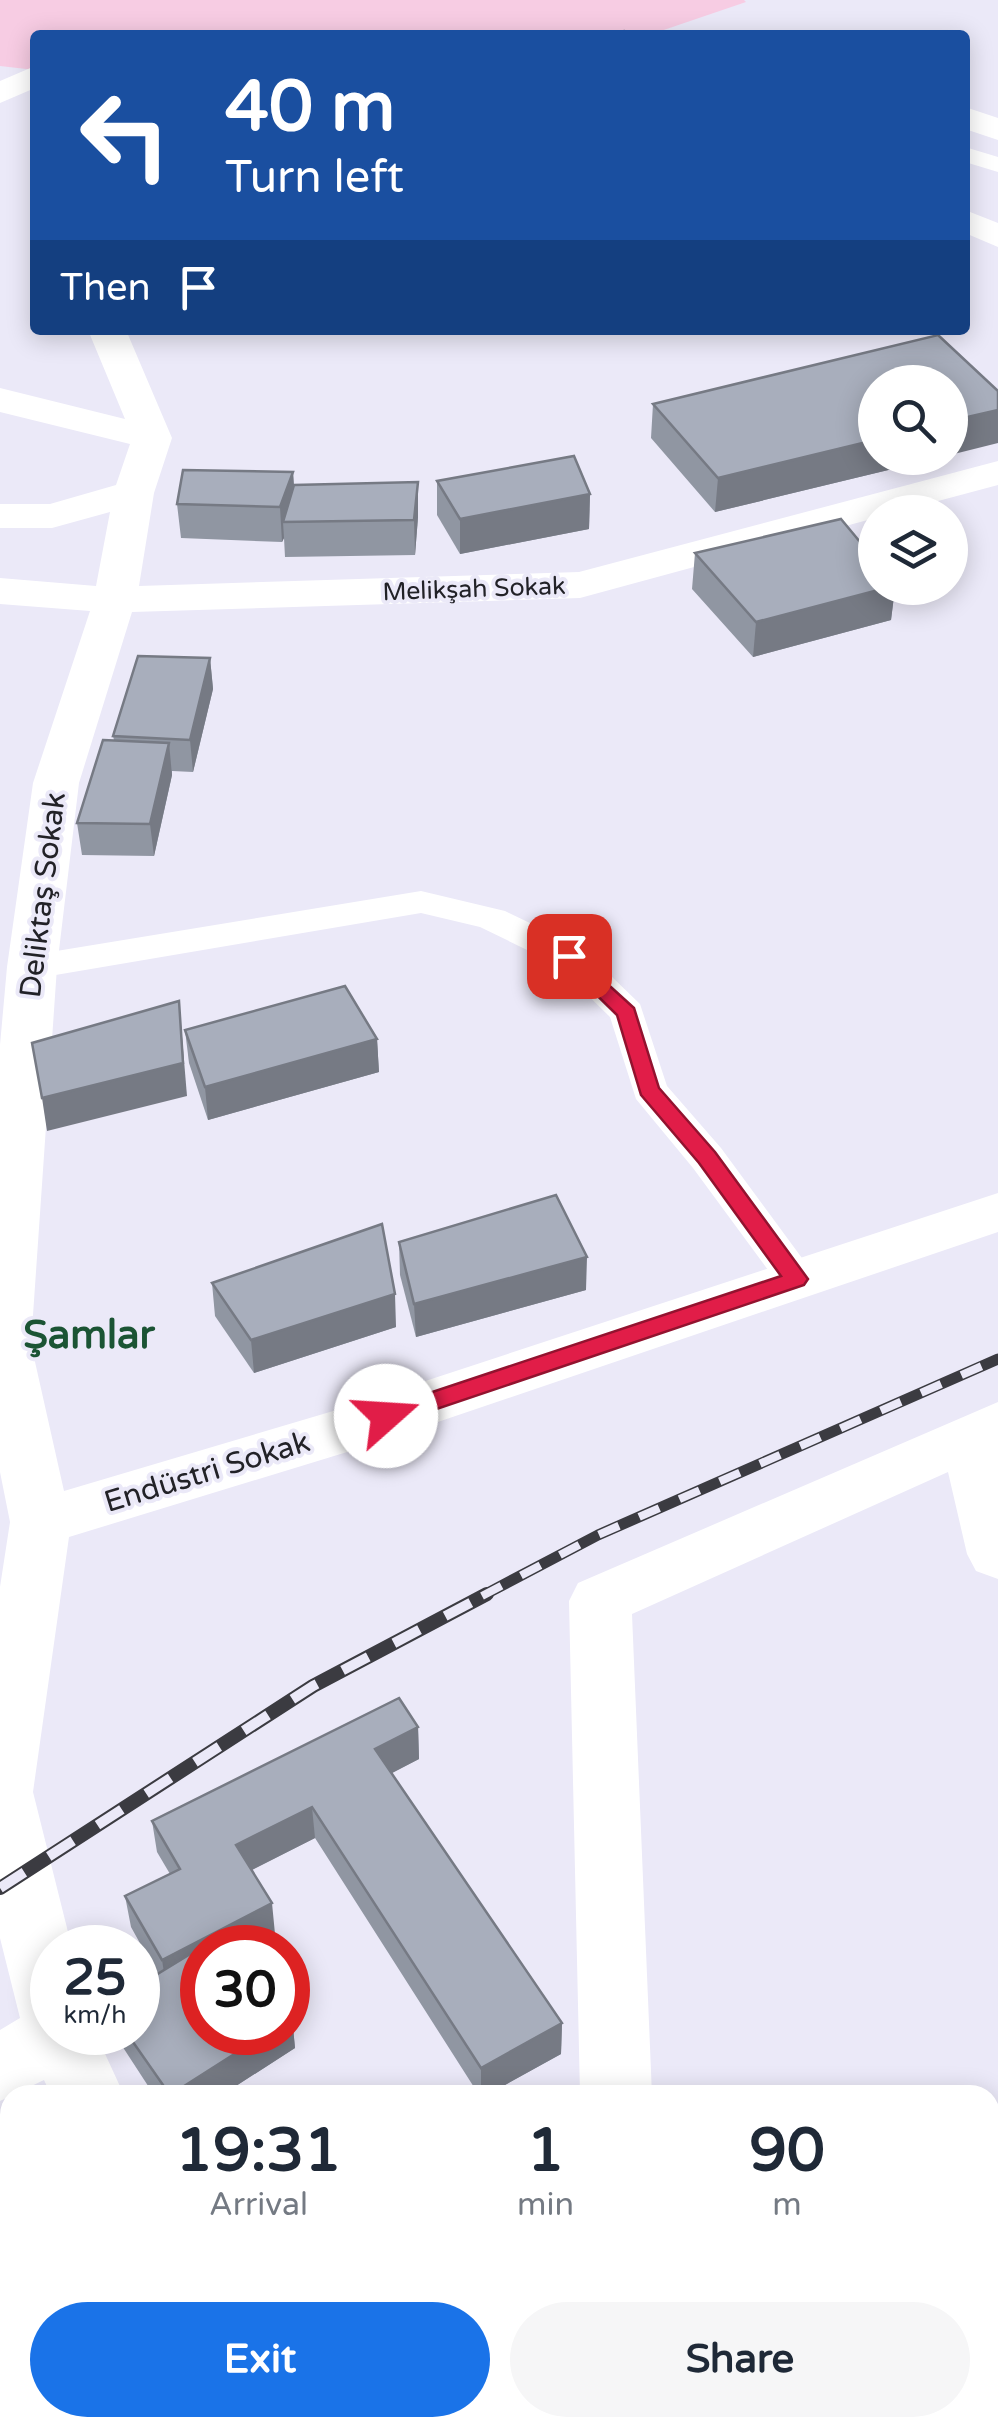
<!DOCTYPE html>
<meta charset="utf-8">
<style>
:root{--surface:#fff;--page:#f6f6f7;--text:#1f2937;--muted:#747a83;--accent:#1a73e8}
body{margin:0;font-family:"Varela Round",sans-serif;background:var(--page);color:var(--text);height:100vh;display:flex;flex-direction:column;font-size:38px;white-space:nowrap}
*{box-sizing:border-box;margin:0}
p{font-size:32px;color:var(--muted)}
.icon{flex:none;width:55px;height:55px;fill:none;stroke:currentColor;stroke-width:2;stroke-linecap:round;stroke-linejoin:round}
.map{position:relative;flex:1;overflow:hidden}
.sheet{position:absolute;left:0px;top:2085px;width:1000px;height:352px;display:flex;flex-direction:column;background:var(--surface);border-radius:30px 30px 0 0;box-shadow:0 5px 25px #0003}
.sheet>*{flex:none}
.banner{position:absolute;left:30px;top:30px;width:940px;height:305px;border-radius:10px;box-shadow:0 5px 25px #0003;background:#1a4fa0;color:#fff;overflow:hidden}
.controls{position:absolute;left:858px;top:365px;display:grid;gap:20px}
.controls a{display:grid;place-items:center;width:110px;height:110px;border-radius:50%;background:var(--surface);box-shadow:0 5px 25px #0003;font-size:50px}
.speed{position:absolute;left:30px;top:1925px;display:flex;gap:20px;font-size:50px;font-weight:700;text-align:center}
.speed>*{display:grid;place-content:center;width:130px;height:130px;border-radius:50%;background:var(--surface);box-shadow:0 5px 25px #0003;line-height:1}
.speed small{font-size:25px;font-weight:400}
.speed .limit{border:15px solid #d22;background:#fff;color:#111}
.pin{position:absolute;display:grid;place-items:center;width:85px;height:85px;color:#fff;margin:-42px;border-radius:20px;box-shadow:0 5px 15px #0006}
.me{position:absolute;width:110px;margin:-55px;rotate:71deg;stroke-linejoin:round;filter:drop-shadow(0 0 8px #0008)}
.turn{display:flex;align-items:center;gap:35px;height:210px;padding:0 30px;font-size:45px}
.turn .icon{width:130px;height:130px;stroke-width:2.5}
.turn b{display:block;font-size:70px;line-height:85px}
.then{display:flex;align-items:center;height:95px;padding:0 30px;background:#0003;gap:20px;font-size:38px}
.eta{display:flex;justify-content:space-evenly;align-items:center;height:170px;text-align:center}
.eta b{font-size:60px;font-weight:700;line-height:70px}
.cta{display:flex;gap:20px;margin-top:auto;padding:20px 30px}
.cta a{flex:1;height:115px;border-radius:60px;background:var(--accent);color:#fff;font-size:40px;font-weight:700;line-height:115px;text-align:center}
.cta a+a{background:var(--page);color:var(--text)}
.map>svg:first-child{display:block}
.green{fill:#f7cce3}
.lines{fill:none;stroke-linecap:round;stroke-linejoin:round}
.lane{fill:#fff;fill-rule:evenodd}
.street{fill:#fff;fill-rule:evenodd}
.secondary{fill:#eed8f5;fill-rule:evenodd}
.rail-far1-casing{stroke:#3b3b41;stroke-width:11}
.rail-casing{stroke:#3b3b41;stroke-width:14}
.rail-far1{stroke:#ebe9f8;stroke-width:8;stroke-dasharray:22;stroke-linecap:butt}
.rail{stroke:#ebe9f8;stroke-width:10;stroke-dasharray:29;stroke-linecap:butt}
.wall{fill:#9096a2}
.shaded-wall{fill:#767a84}
.building{fill:#a8aebc;stroke:#767a84;stroke-width:2.5}
.route{fill:#e11d48;stroke:#92132f;stroke-width:2.5}
.labels{text-anchor:middle;dominant-baseline:central;stroke-width:8;stroke-linejoin:round;paint-order:stroke}
.far-street-label{font-size:25px;fill:#222227;stroke:#ebe9f8}
.street-label{font-size:30px;fill:#222227;stroke:#ebe9f8}
.district-label{font-size:40px;font-weight:bold;fill:#1b5434;stroke:#ebe9f8}
</style>
<div class="map">
<svg width="998" height="2436" viewBox="0 0 998 2436">
<rect width="100%" height="100%" fill="#ebe9f8"/>
<polygon class="green" points="0,0 744,0 746,2 649,35 35,35 35,70 0,66"/>
<g class="lines">
<g class="lane">
<polygon points="965,147 998,157 998,172 965,162"/>
<polygon points="421,891 505,911 582,948 640,1004 667,1086 721,1148 810,1269 816,1279 810,1289 796,1294 782,1289 693,1168 636,1099 610,1017 556,964 480,927 421,913 32,979 19,975 14,967 19,959 32,955"/>
</g>
<g class="street">
<polygon points="35,66 35,88 0,103 0,81"/>
<polygon points="965,107 998,118 998,140 965,129"/>
<polygon points="965,210 998,223 998,247 965,233"/>
<polygon points="88,330 126,330 172,438 154,493 139,586 579,572 998,461 998,485 897,512 875,512 875,518 580,598 132,612 79,783 57,967 31,1344 64,1491 340,1409 998,1193 998,1232 370,1445 69,1537 33,1792 72,1948 52,1948 52,2032 95,2032 124,2095 51,2095 44,2080 0,2101 0,2030 20,2018 0,1938 0,1587 10,1522 0,1472 0,1045 7,967 33,783 90,611 0,604 0,578 96,586 110,512 52,528 0,528 0,504 50,504 116,485 130,444 0,412 0,388 125,419"/>
<polygon points="998,1402 998,1579 976,1571 967,1554 948,1472 632,1614 652,2095 580,2095 569,1601 578,1583"/>
</g>
<g class="secondary">
<polygon points="998,2192 998,2268 990,2272 990,2195"/>
<polygon points="836,2428 916,2428 912,2436 832,2436"/>
</g>
<defs>
<polyline id="rail-far1" points="482,1596 598,1535 998,1359"/>
<polyline id="rail" points="0,1888 313,1686 487,1594"/>
</defs>
<use href="#rail-far1" class="rail-far1-casing"/>
<use href="#rail" class="rail-casing"/>
<use href="#rail-far1" class="rail-far1"/>
<use href="#rail" class="rail"/>
</g>
<g class="wall">
<polygon points="653,404 875,458 938,458 715,512 651,438"/>
<polygon points="293,472 294,486 418,482 418,517 415,555 285,557 284,538 282,542 181,538 177,504"/>
<polygon points="437,481 590,494 589,529 460,554 437,515"/>
<polygon points="695,553 875,588 895,588 891,620 753,657 692,589"/>
<polygon points="210,658 213,689 193,772 172,771 172,775 154,856 82,855 77,823 114,740 113,736"/>
<polygon points="185,1030 377,1039 379,1072 208,1120 189,1063"/>
<polygon points="399,1242 586,1290 416,1337 400,1275"/>
<polygon points="212,1283 396,1327 254,1373 215,1316"/>
<polygon points="418,1727 419,1759 391,1773 562,2023 561,2054 487,2095 479,2095 315,1838 251,1870 275,1934 250,1948 202,1948 292,2017 295,2048 222,2095 154,2095 113,2032 138,2032 157,1974 131,1927 125,1896 170,1874 157,1852 152,1821"/>
</g>
<g class="shaded-wall">
<polygon points="998,410 998,443 950,455 950,421"/>
<polygon points="875,440 875,458 938,458 715,512 718,478"/>
<polygon points="293,472 295,506 283,522 284,538 282,542 280,507"/>
<polygon points="418,482 418,517 415,555 414,520"/>
<polygon points="590,494 589,529 460,554 460,519"/>
<polygon points="886,588 895,588 891,620 753,657 756,622"/>
<polygon points="210,658 213,689 193,772 190,740"/>
<polygon points="169,743 172,775 154,856 150,824"/>
<polygon points="179,1001 187,1096 47,1131 42,1098"/>
<polygon points="377,1039 379,1072 208,1120 205,1087"/>
<polygon points="587,1257 586,1290 416,1337 414,1304"/>
<polygon points="395,1294 396,1327 254,1373 251,1340"/>
<polygon points="418,1727 419,1759 377,1781 375,1749"/>
<polygon points="312,1807 315,1838 240,1876 236,1845"/>
<polygon points="272,1903 275,1934 249,1948 202,1948 167,1991 162,1960"/>
<polygon points="292,2017 295,2048 222,2095 171,2095 269,2032 288,2032 288,2020"/>
<polygon points="562,2023 561,2054 487,2095 481,2095 481,2068"/>
<polygon points="104,2428 113,2428 112,2436 104,2436"/>
</g>
<g class="building">
<polygon points="624,31 636,35 615,35"/>
<polygon points="938,335 998,391 998,410 950,421 950,382 875,382 875,440 718,478 653,404"/>
<polygon points="574,456 590,494 460,519 437,481"/>
<polygon points="183,470 293,472 280,507 177,504"/>
<polygon points="418,482 414,520 283,522 294,485"/>
<polygon points="841,519 875,560 875,588 886,588 756,622 695,553"/>
<polygon points="138,656 210,658 190,740 113,736"/>
<polygon points="103,740 169,743 150,824 77,823"/>
<polygon points="345,986 377,1039 205,1087 185,1030"/>
<polygon points="179,1001 183,1063 42,1098 32,1043"/>
<polygon points="556,1195 587,1257 414,1304 399,1242"/>
<polygon points="382,1224 395,1294 251,1340 212,1283"/>
<polygon points="399,1698 418,1727 375,1749 562,2023 481,2068 312,1807 236,1845 272,1903 162,1960 125,1896 180,1869 152,1821"/>
<polygon points="228,1931 240,1948 202,1948 202,2032 269,2032 170,2095 126,2032 138,2032 138,1986"/>
<polygon points="10,2406 10,2428 104,2428 104,2436 0,2436 0,2408"/>
</g>
<polygon class="route" points="569,949 634,1008 659,1088 715,1152 808,1279 804,1285 395,1423 378,1423 374,1416 378,1410 781,1276 699,1163 641,1095 617,1015 562,961 562,951"/>
<g class="labels">
<g class="far-street-label">
<text transform="translate(474 589) rotate(-2)">Melikşah Sokak</text>
</g>
<g class="street-label">
<text transform="translate(43 895) rotate(-83)">Deliktaş Sokak</text>
<text transform="translate(207 1472) rotate(-17)">Endüstri Sokak</text>
</g>
<g class="district-label">
<text x="89" y="1335">Şamlar</text>
</g>
</g>
</svg>
<div class="controls">
<a><svg class="icon" aria-label="search" viewBox="0 0 24 24"><circle cx="10" cy="10" r="6"/><path d="M15 15l6 6"/></svg></a>
<a><svg class="icon" aria-label="layers" viewBox="0 0 24 24"><path d="M12 4l9 5-9 5-9-5zM3 14l9 5 9-5"/></svg></a>
</div>
<div class="speed"><div>25<small>km/h</small></div><div class="limit">30</div></div>
<div class="pin" style="left:569px;top:956px;background:#d93025"><svg class="icon" aria-label="arrive" viewBox="0 0 24 24"><path d="M6 21V4h12l-3 4 3 4H6"/></svg></div>
<svg class="me" style="left:386px;top:1416px" viewBox="-20 -20 40 40"><circle r="19" fill="#fff"/><path d="M0-13L10 11 0 6-10 11z" fill="#e11d48"/></svg>
<div class="banner">
<div class="turn"><svg class="icon" aria-label="left" viewBox="0 0 24 24"><path d="M17 20v-9H6M10 6l-5 5 5 5"/></svg><div><b>40 m</b>Turn left</div></div>
<div class="then">Then<svg class="icon" aria-label="arrive" viewBox="0 0 24 24"><path d="M6 21V4h12l-3 4 3 4H6"/></svg></div>
</div>
<section class="sheet">
<div class="eta">
<div><b>19:31</b><p>Arrival</p></div>
<div><b>1</b><p>min</p></div>
<div><b>90</b><p>m</p></div>
</div>
<div class="cta"><a>Exit</a><a>Share</a></div>
</section>
</div>
